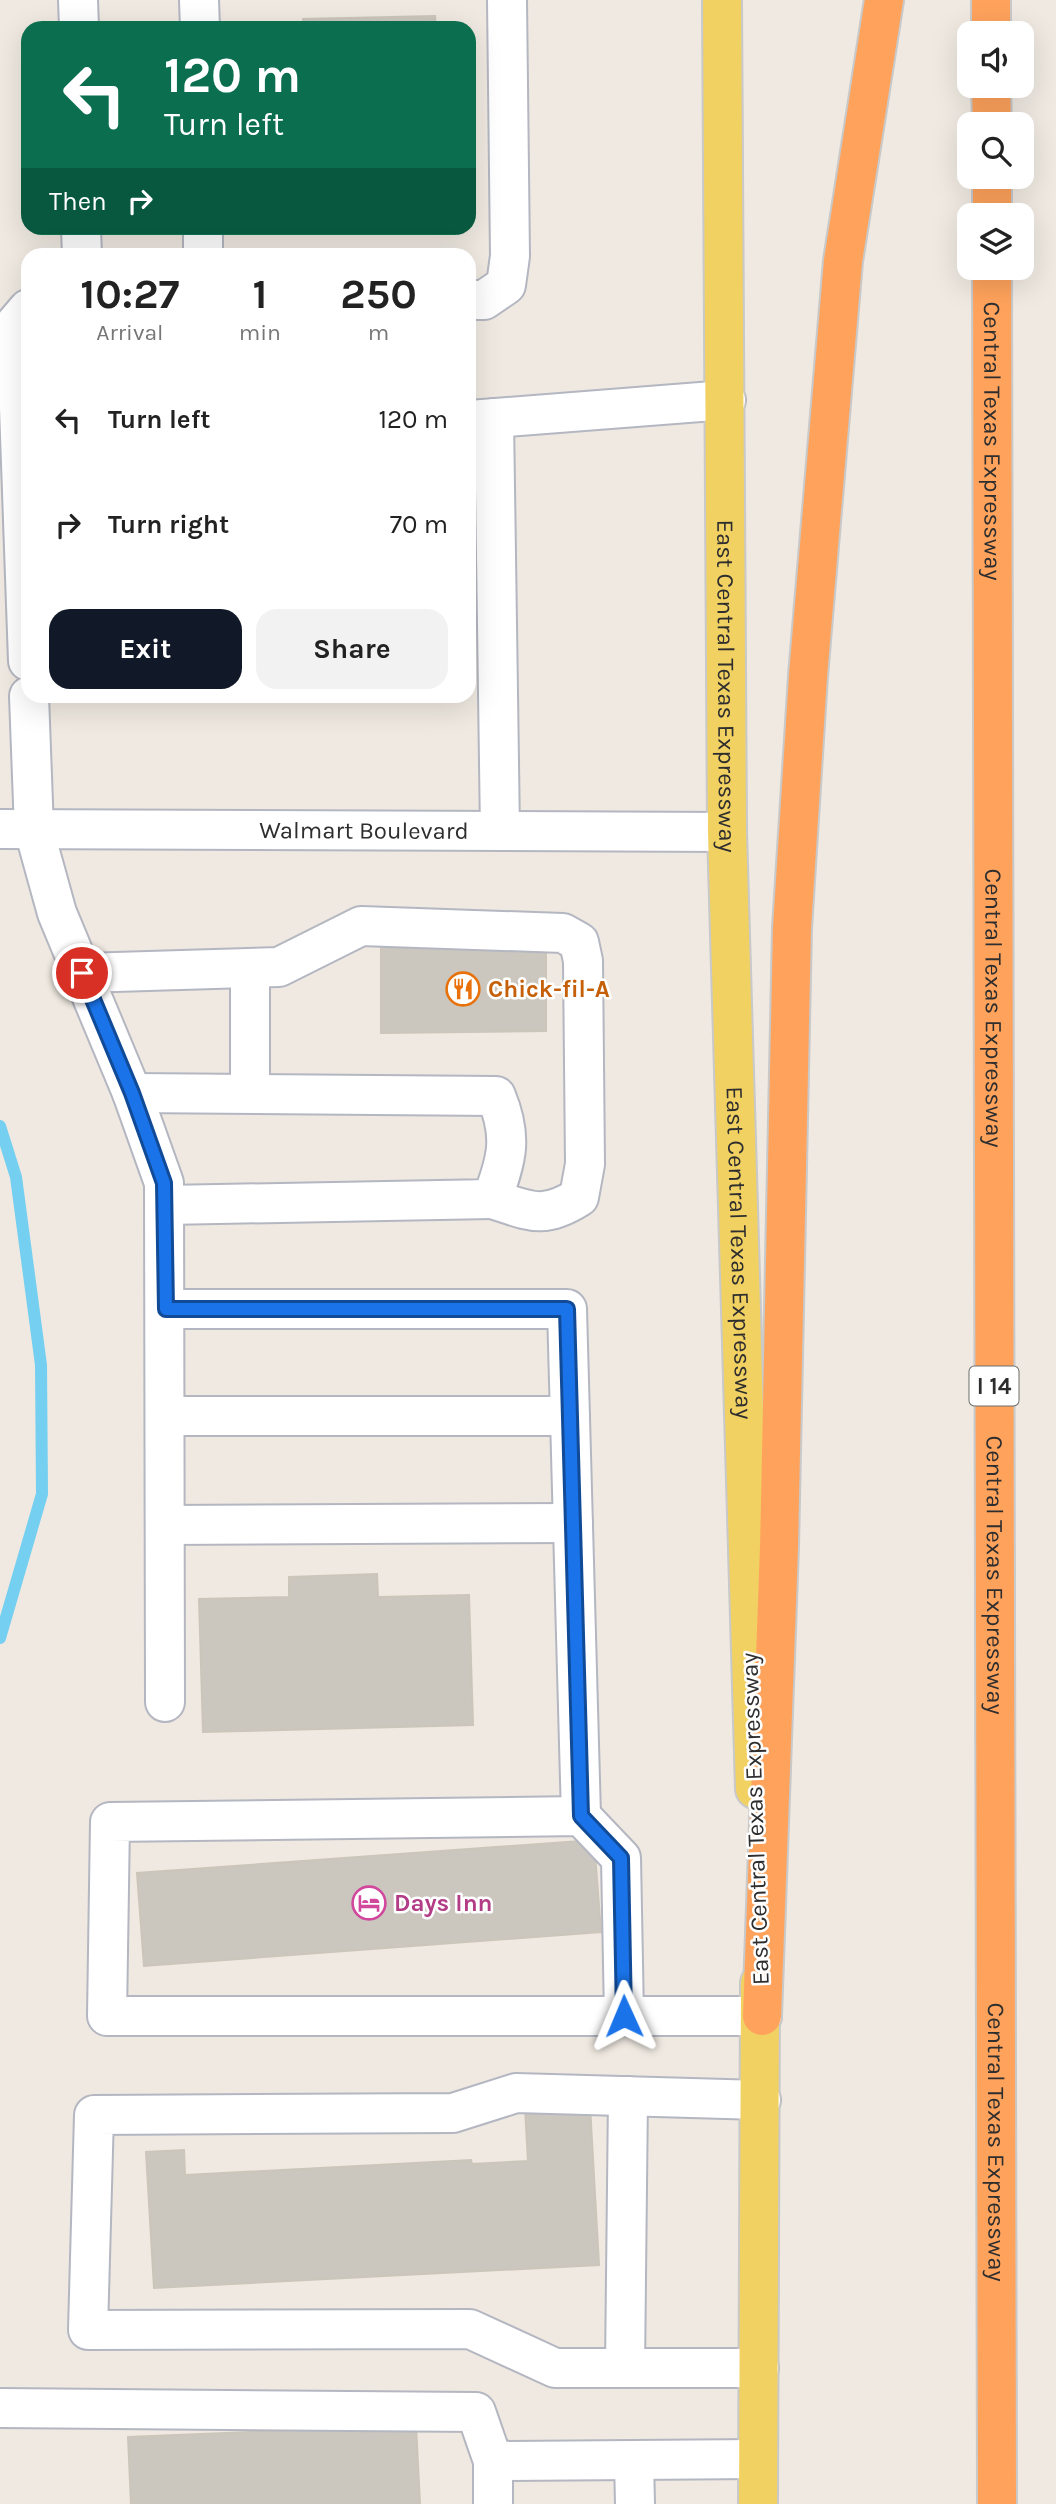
<!DOCTYPE html>
<style>
:root{--surface:#fff;--page:#f2f2f2;--text:#222;--muted:#767676;--accent:#111827}
body{margin:0;font-family:Karla,sans-serif;background:var(--page);color:var(--text);height:100vh;display:flex;flex-direction:column;font-size:26px;white-space:nowrap}
*{box-sizing:border-box;margin:0}
p{font-size:23px;color:var(--muted)}
.icon{flex:none;width:38px;height:38px;fill:none;stroke:currentColor;stroke-width:2;stroke-linecap:round;stroke-linejoin:round}
.map{position:relative;flex:1;overflow:hidden}
.panel{position:absolute;left:21px;top:248px;width:455px;height:455px;display:flex;flex-direction:column;background:var(--surface);border-radius:21px;box-shadow:0 7px 28px #0002}
.panel>*{flex:none}
.guide{position:absolute;left:21px;top:21px;width:455px;height:214px;border-radius:21px;box-shadow:0 7px 28px #0002;background:#0b6e4f;color:#fff;overflow:hidden}
.buttons{position:absolute;left:957px;top:21px;display:grid;gap:14px}
.buttons a{display:grid;place-items:center;width:77px;height:77px;border-radius:14px;background:var(--surface);box-shadow:0 7px 28px #0002;font-size:35px}
.pin{position:absolute;display:grid;place-items:center;width:60px;height:60px;color:#fff;margin:-30px;border:4px solid #fff;border-radius:50%;box-shadow:0 2px 7px #0007}
.me{position:absolute;width:77px;margin:-38px;rotate:359deg;stroke-linejoin:round;filter:drop-shadow(0 0 5px #0008)}
.turn{display:flex;align-items:center;gap:24px;height:147px;padding:0 28px;font-size:32px}
.turn .icon{width:91px;height:91px;stroke-width:2.5}
.turn b{display:block;font-size:49px;line-height:60px}
.then{display:flex;align-items:center;height:66px;padding:0 28px;background:#0003;gap:14px;font-size:26px}
.eta{display:flex;justify-content:space-evenly;align-items:center;height:119px;text-align:center}
.eta b{font-size:42px;font-weight:700;line-height:49px}
.action{display:flex;gap:14px;margin-top:auto;padding:14px 28px}
.action a{flex:1;height:80px;border-radius:21px;background:var(--accent);color:#fff;font-size:28px;font-weight:700;line-height:80px;text-align:center}
.action a+a{background:var(--page);color:var(--text)}
ul{padding:0;list-style:none}
li{display:flex;align-items:center;gap:21px;height:105px;padding:0 28px}
li div{flex:1}
li b{display:block;font-size:26px}
li em{font-style:normal}
.map>svg:first-child{display:block}
.lines{fill:none;stroke-linecap:round;stroke-linejoin:round}
.stream{stroke:#75cff0;stroke-width:12}
.building{fill:#cbc7bf;stroke:#cbc5ba;stroke-width:2}
.minor-casing{stroke:#b4b7c1;stroke-width:42}
.major-casing{stroke:#c9c9c9;stroke-width:42}
.highway-casing{stroke:#c9c9c9;stroke-width:42}
.minor{stroke:#fff;stroke-width:38}
.major{stroke:#f2d163;stroke-width:38}
.highway{stroke:#ffa35c;stroke-width:38}
.route-casing{stroke:#114b97;stroke-width:18}
.route{stroke:#1a73e8;stroke-width:12}
.labels{text-anchor:middle;dominant-baseline:central;stroke-width:5;stroke-linejoin:round;paint-order:stroke}
.shield{fill:#fff;stroke:#6d6d6d;stroke-width:2}
.shield-label{font-size:23px;font-weight:bold;fill:#2e2e2e}
.street-label{font-size:24px;fill:#2e2e2e;stroke:#fff}
.food-label{font-size:24px;font-weight:bold;fill:#c56008;stroke:#fff;text-anchor:start}
.hotel-label{font-size:24px;font-weight:bold;fill:#b23c85;stroke:#fff;text-anchor:start}
</style>
<div class="map">
<svg width="1056" height="2504" viewBox="0 0 1056 2504">
<rect width="100%" height="100%" fill="#efe9e1"/>
<g class="lines">
<polyline class="stream" points="0,1126 16,1177 41,1365 42,1494 0,1638"/>
</g>
<g class="building">
<polygon points="435,16 436,28 304,28 303,19"/>
<polygon points="381,941 546,946 546,1031 381,1033"/>
<polygon points="377,1574 378,1597 469,1595 473,1725 203,1732 199,1599 289,1597 289,1577"/>
<polygon points="594,1840 601,1932 144,1966 137,1873"/>
<polygon points="590,2105 599,2265 154,2288 146,2152 184,2150 185,2175 471,2160 472,2164 528,2161 525,2108"/>
<polygon points="416,2425 420,2504 131,2504 128,2437"/>
</g>
<g class="lines">
<defs>
<g id="minor">
<polyline points="78,0 79,28"/>
<polyline points="199,0 200,28"/>
<polyline points="81,228 82,256"/>
<polyline points="203,228 203,256"/>
<polyline points="469,300 484,300 506,285 510,256 507,0"/>
<polyline points="28,309 16,323 28,661"/>
<polyline points="494,418 500,831"/>
<polyline points="470,420 726,400"/>
<polyline points="29,696 34,830 57,913 132,1093 164,1183 165,1702"/>
<path id="s1" d="M0,829L727,832"/>
<path d="M82,973L279,967L361,926L563,933L579,942L583,961L585,1164L579,1197C543,1220 530,1211 492,1199"/>
<path d="M132,1093L496,1096C513,1137 507,1159 492,1199L166,1205"/>
<polyline points="250,1093 250,968"/>
<polyline points="166,1309 567,1309 581,1816"/>
<polyline points="166,1416 570,1416"/>
<polyline points="165,1525 573,1523"/>
<polyline points="624,2016 621,1858 581,1816 110,1822 107,2016 762,2016"/>
<polyline points="625,2368 628,2096"/>
<polyline points="759,2368 555,2368 470,2329 88,2330 94,2115 453,2113 516,2093 761,2100"/>
<polyline points="0,2408 476,2412 493,2461 758,2459"/>
<polyline points="634,2460 635,2504"/>
<polyline points="493,2461 493,2504"/>
</g>
<g id="major">
<path id="s2" d="M722,0L727,832L755,1789"/>
<polyline points="758,2504 760,1983"/>
</g>
<g id="highway">
<polyline points="991,0 991,33"/>
<polyline points="991,86 992,124"/>
<polyline points="992,177 992,215"/>
<path id="s3" d="M992,268L997,2504"/>
<polyline points="762,2016 779,1547 792,928 808,676 843,261 884,0"/>
</g>
</defs>
<use href="#minor" class="minor-casing"/>
<use href="#major" class="major-casing"/>
<use href="#highway" class="highway-casing"/>
<use href="#minor" class="minor"/>
<use href="#major" class="major"/>
<use href="#highway" class="highway"/>
</g>
<g class="lines">
<defs>
<polyline id="route" points="82,973 132,1093 164,1183 166,1309 567,1309 581,1816 621,1858 624,2016"/>
</defs>
<use href="#route" class="route-casing"/>
<use href="#route" class="route"/>
</g>
<defs>
<symbol id="restaurant-ring" viewBox="-11 -11 22 22"><circle r="9.5" fill="#fff" stroke="#e8710a" stroke-width="1.5"/><path d="M-5-6h1v4h1v-4h1v4h1v-4h1v5L-1.5 .5V6h-2V.5L-5-1ZM5-6V6H3V1.5H1.5Q1.5-4 5-6Z" fill="#e8710a"/></symbol>
<symbol id="hotel-ring" viewBox="-11 -11 22 22"><circle r="9.5" fill="#fff" stroke="#d1479c" stroke-width="1.5"/><path d="M-6-4.5h1.5V1H6V5H4.5V3h-9V5H-6ZM-4 0a1.8 1.8 0 1 1 3.6 0ZM.5 0V-2.5h3Q6-2.5 6 0Z" fill="#d1479c"/></symbol>
</defs>
<g fill-rule="evenodd">
<use href="#restaurant-ring" x="444" y="970" width="38" height="38"/>
<use href="#hotel-ring" x="350" y="1884" width="38" height="38"/>
</g>
<g class="labels">
<rect class="shield" x="969.5" y="1366.5" width="49" height="39" rx="5"/>
<g class="shield-label">
<text x="994" y="1386">I 14</text>
</g>
<g class="street-label">
<text stroke="none"><textPath href="#s3" startOffset="173">Central Texas Expressway</textPath></text>
<text stroke="none"><textPath href="#s2" startOffset="686">East Central Texas Expressway</textPath></text>
<text stroke="none"><textPath href="#s1" startOffset="364">Walmart Boulevard</textPath></text>
<text stroke="none"><textPath href="#s3" startOffset="740">Central Texas Expressway</textPath></text>
<text stroke="none"><textPath href="#s2" startOffset="1253">East Central Texas Expressway</textPath></text>
<text stroke="none"><textPath href="#s3" startOffset="1307">Central Texas Expressway</textPath></text>
<text transform="translate(755 1819) rotate(-92)">East Central Texas Expressway</text>
<text stroke="none"><textPath href="#s3" startOffset="1874">Central Texas Expressway</textPath></text>
</g>
<g class="food-label">
<text x="488" y="989">Chick-fil-A</text>
</g>
<g class="hotel-label">
<text x="394" y="1903">Days Inn</text>
</g>
</g>
</svg>
<div class="buttons">
<a><svg class="icon" aria-label="sound" viewBox="0 0 24 24"><path d="M4 9h4l5-4v14l-5-4H4zM17 9q2 3 0 6"/></svg></a>
<a><svg class="icon" aria-label="search" viewBox="0 0 24 24"><circle cx="10" cy="10" r="6"/><path d="M15 15l6 6"/></svg></a>
<a><svg class="icon" aria-label="layers" viewBox="0 0 24 24"><path d="M12 4l9 5-9 5-9-5zM3 14l9 5 9-5"/></svg></a>
</div>
<div class="pin" style="left:82px;top:973px;background:#d93025"><svg class="icon" aria-label="arrive" viewBox="0 0 24 24"><path d="M6 21V4h12l-3 4 3 4H6"/></svg></div>
<svg class="me" style="left:624px;top:2016px" viewBox="-20 -20 40 40"><path d="M0-17L14 15 0 8-14 15z" fill="#1a73e8" stroke="#fff" stroke-width="4"/></svg>
<div class="guide">
<div class="turn"><svg class="icon" aria-label="left" viewBox="0 0 24 24"><path d="M17 20v-9H6M10 6l-5 5 5 5"/></svg><div><b>120 m</b>Turn left</div></div>
<div class="then">Then<svg class="icon" aria-label="right" viewBox="0 0 24 24"><path d="M7 20v-9h11M14 6l5 5-5 5"/></svg></div>
</div>
<section class="panel">
<div class="eta">
<div><b>10:27</b><p>Arrival</p></div>
<div><b>1</b><p>min</p></div>
<div><b>250</b><p>m</p></div>
</div>
<ul>
<li><svg class="icon" aria-label="left" viewBox="0 0 24 24"><path d="M17 20v-9H6M10 6l-5 5 5 5"/></svg><div><b>Turn left</b></div><em>120 m</em></li>
<li><svg class="icon" aria-label="right" viewBox="0 0 24 24"><path d="M7 20v-9h11M14 6l5 5-5 5"/></svg><div><b>Turn right</b></div><em>70 m</em></li>
</ul>
<div class="action"><a>Exit</a><a>Share</a></div>
</section>
</div>
